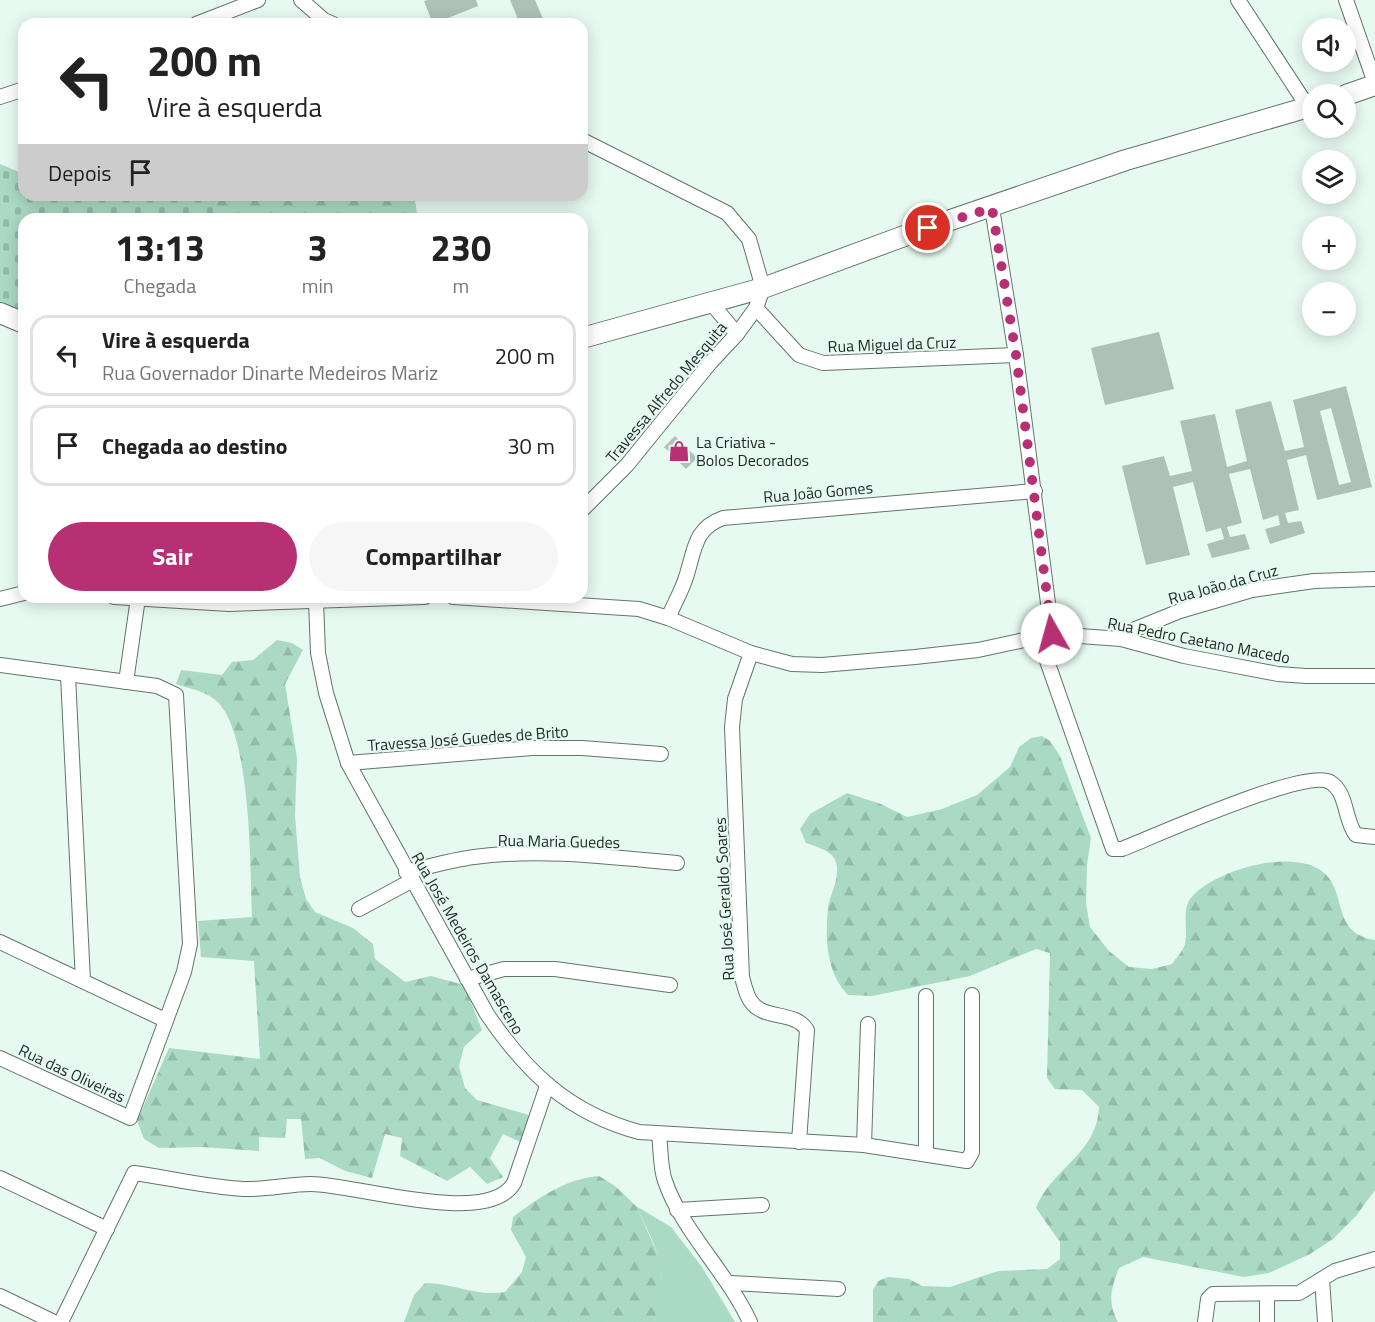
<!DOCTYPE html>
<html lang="pt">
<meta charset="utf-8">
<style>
:root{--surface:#fff;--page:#f6f6f6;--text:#222;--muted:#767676;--line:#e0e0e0;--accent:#b63073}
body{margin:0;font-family:"Titillium Web",sans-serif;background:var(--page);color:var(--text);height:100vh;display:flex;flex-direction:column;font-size:22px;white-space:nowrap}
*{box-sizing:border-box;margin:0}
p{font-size:20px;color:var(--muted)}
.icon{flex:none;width:33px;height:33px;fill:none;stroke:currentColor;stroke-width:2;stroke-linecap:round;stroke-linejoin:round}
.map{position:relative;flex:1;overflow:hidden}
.details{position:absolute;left:18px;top:213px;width:570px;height:390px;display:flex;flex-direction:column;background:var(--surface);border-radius:18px;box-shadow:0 3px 15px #0003}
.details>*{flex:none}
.top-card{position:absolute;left:18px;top:18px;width:570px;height:183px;border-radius:18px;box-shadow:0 3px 15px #0003;background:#fff;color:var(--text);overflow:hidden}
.controls{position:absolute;left:1302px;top:18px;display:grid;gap:12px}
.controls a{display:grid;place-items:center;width:54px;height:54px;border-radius:50%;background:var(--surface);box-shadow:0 3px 15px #0003;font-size:30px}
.pin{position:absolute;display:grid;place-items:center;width:51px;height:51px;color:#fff;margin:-26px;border:3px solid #fff;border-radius:50%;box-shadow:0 2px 6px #0007}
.me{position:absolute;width:66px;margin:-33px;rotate:353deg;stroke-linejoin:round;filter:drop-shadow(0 0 4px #0008)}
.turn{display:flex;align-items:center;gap:21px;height:126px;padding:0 30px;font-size:27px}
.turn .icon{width:78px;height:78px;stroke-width:2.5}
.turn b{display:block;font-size:42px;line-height:51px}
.then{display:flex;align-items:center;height:57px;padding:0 30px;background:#0003;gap:12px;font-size:22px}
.eta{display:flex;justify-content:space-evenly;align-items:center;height:102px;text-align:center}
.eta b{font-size:36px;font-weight:700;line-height:42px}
.action{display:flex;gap:12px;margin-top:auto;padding:12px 30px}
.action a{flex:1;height:69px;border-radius:36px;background:var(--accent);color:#fff;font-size:24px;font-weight:700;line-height:69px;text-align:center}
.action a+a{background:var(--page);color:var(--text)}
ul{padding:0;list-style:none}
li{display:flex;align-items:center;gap:18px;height:81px;margin:0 12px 9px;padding:0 18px;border:3px solid var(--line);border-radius:18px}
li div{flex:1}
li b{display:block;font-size:22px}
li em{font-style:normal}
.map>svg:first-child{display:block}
.grass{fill:#aadac4}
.forest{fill:url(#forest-firs)}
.cemetery{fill:url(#cemetery-stones)}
.building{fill:#afc0b8;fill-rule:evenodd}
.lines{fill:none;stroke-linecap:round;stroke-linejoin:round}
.minor-casing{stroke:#63746c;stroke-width:16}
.secondary-casing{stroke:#63746c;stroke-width:22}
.minor{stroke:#fff;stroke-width:14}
.secondary{stroke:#fff;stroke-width:20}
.route{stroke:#b63073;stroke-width:10;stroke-dasharray:0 18}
.labels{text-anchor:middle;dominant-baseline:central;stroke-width:4.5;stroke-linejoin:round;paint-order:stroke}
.street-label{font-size:16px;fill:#1f2623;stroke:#e7faf1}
.poi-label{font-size:16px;fill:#1f2623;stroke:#e7faf1;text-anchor:start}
</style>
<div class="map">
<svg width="1375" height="1322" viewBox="0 0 1375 1322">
<defs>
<pattern id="forest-firs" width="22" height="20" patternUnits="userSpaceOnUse" patternTransform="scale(1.5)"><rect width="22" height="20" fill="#aadac4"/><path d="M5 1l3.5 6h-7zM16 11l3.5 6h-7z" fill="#92bba8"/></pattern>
<pattern id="cemetery-stones" width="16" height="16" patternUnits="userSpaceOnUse" patternTransform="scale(1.5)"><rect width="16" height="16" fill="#aadac4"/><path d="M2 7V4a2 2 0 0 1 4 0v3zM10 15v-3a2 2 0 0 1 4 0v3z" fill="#92bba8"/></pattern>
</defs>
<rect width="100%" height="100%" fill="#e7faf1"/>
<path class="grass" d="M636,1206L671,1227L702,1267L735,1322H654C669,1264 660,1257 636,1206Z"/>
<g class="forest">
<polygon points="219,195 414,195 418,219 211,219"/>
<path d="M277,640L292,643L303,650L285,684L297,758L295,816L300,877L306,899L315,912L353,928L373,944L375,959L405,982L431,976L464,985L482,1030L464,1047L459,1066L465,1088L477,1100L529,1115L522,1143L503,1134L490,1158L503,1177L487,1184L470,1167L447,1181L400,1156L402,1138L385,1134L372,1178L345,1171L320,1158L305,1159L301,1119H287L285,1138L259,1137V1151L201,1147L159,1148L144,1139L137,1121L169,1048L260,1059L254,961L201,957L198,921L252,917C250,871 252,726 214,699C204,691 188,688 176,684L181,670L222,675L232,662L253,660Z"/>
<path d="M1042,736L1050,741L1060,756L1091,838L1087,865L1086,903L1090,927L1109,951L1129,967L1152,969L1172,964C1176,958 1183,951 1185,944C1188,931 1182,911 1190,899C1211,870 1303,843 1329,878C1346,901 1334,933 1375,940V1190L1356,1216L1333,1239L1310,1254L1269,1273L1244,1277L1143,1257L1119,1268C1111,1289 1107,1302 1118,1322H873V1290L878,1281L888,1277L909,1279L922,1286L950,1287L998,1271L1047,1269L1060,1259V1242L1036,1208C1052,1168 1097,1154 1099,1107L1082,1090L1055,1089L1047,1078L1050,953L1036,949L970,976L872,996L848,995C826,972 825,939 828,908C830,893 843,873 834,858C829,850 815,846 806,843L800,829L810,814L847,793L881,804L907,817L942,809L977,795L1010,767L1019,747L1031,738Z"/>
<path d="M599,1176L615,1186L636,1206L661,1261L662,1292L654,1322H404L414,1295L425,1283C452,1283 478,1297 505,1292L522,1272L526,1257L511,1230L513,1217C540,1197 565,1179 599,1176Z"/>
</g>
<polygon class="cemetery" points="0,164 24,174 24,195 219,195 211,219 24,219 24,312 0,302"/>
<g class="building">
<polygon points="428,0 476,0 478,6 433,24 424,1"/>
<polygon points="510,0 535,0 543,19 531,24 520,24"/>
<polygon points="1159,332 1174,389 1105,405 1091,348"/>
<path d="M1346,386L1372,487L1317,500L1306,455L1287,460L1299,510L1285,513L1288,523L1301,521L1305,533L1270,544L1265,529L1280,525L1278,515L1263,520L1250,469L1229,474L1242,523L1227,527L1230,537L1245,534L1250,549L1212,558L1207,544L1224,539L1221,528L1206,532L1193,482L1173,487L1190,555L1146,565L1122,466L1164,456L1170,476L1192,471L1180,421L1215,414L1227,467L1247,461L1235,410L1271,401L1285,451L1304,447L1293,400ZM1331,408L1351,482L1339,485L1320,411Z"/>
<polygon points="675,436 697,458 686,469 664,447"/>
</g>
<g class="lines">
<defs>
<g id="minor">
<polyline points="301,0 324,20 333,24"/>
<polyline points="1238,0 1308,107"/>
<polyline points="1346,0 1375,83"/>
<polyline points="196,24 258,0"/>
<polyline points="0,97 24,89"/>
<polyline points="582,140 727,213 749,239 763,288 756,308 737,334 710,363 627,465 582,510"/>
<polyline points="992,208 1016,355 1052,634"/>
<polyline points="712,304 737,334"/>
<polyline points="756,308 799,355 823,363 1016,355"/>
<polyline points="114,597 229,604 425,597"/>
<polyline points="453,597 639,609 668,618 751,653 792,664 822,665 915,657 978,650 1052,634 1121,639 1184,656 1278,674 1306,676 1375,676"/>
<polyline points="0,599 24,593"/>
<path d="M316,601L318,653L326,693L348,763L487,1014C527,1073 569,1113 639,1132L864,1145L967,1161L972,1152V995"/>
<path d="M668,618C674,604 683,589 687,574C695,548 695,528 723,518L1035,491"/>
<path d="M1039,638L1113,849H1122C1155,836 1305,768 1330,782C1348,793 1344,820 1356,835L1375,837"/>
<polyline points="1121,639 1133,630 1180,611 1252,590 1314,581 1375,579"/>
<path d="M751,653L735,699L732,727L742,977C744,984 746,994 750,1000C762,1021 795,1010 807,1030L799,1142"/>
<polyline points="0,665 157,686 176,695 190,944 184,972 130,1118 0,1058"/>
<polyline points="68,676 83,981"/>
<polyline points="126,682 138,598"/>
<polyline points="348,763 532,748 582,748 661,754"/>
<path d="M406,872C428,867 451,860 474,857C541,848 610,857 677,863"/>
<polyline points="359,909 411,881"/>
<polyline points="0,942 165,1020"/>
<polyline points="467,979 504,969 555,969 670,985"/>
<polyline points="926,996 926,1153"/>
<path d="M659,1135C661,1149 660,1167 665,1181C682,1231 727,1272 750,1322"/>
<polyline points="864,1145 868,1024"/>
<polyline points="0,1178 107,1229"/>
<polyline points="677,1210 762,1205"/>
<polyline points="1322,1279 1325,1322"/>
<polyline points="731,1283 838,1289"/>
<polyline points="0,1296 54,1322"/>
<path d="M61,1322L134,1173C170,1178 207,1187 243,1189C266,1190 289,1184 311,1184C355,1184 488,1228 514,1183L547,1086"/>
<polyline points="1205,1322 1208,1299 1213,1294 1299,1293 1335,1271 1375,1259"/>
<polyline points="1267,1322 1267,1294"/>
</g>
<g id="secondary">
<polyline points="1346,95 1375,85"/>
<polyline points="0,313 24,323"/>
<polyline points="582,338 763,288 907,235 1126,160 1312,106"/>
</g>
</defs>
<use href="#minor" class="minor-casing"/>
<use href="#secondary" class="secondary-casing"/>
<use href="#minor" class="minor"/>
<use href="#secondary" class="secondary"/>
</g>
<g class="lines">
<polyline class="route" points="928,228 992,208 1016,355 1052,634"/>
</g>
<defs>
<symbol id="shop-bare" viewBox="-9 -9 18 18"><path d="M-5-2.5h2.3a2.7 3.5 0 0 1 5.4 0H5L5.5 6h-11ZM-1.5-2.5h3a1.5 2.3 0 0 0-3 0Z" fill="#b63073" stroke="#e7faf1" stroke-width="2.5" paint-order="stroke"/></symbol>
</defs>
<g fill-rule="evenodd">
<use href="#shop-bare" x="664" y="436" width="30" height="30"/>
</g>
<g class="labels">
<g class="street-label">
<text transform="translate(892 344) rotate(-2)">Rua Miguel da Cruz</text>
<text transform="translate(666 392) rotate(-50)">Travessa Alfredo Mesquita</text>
<text transform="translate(818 492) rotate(-5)">Rua João Gomes</text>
<text transform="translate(1223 584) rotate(-15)">Rua João da Cruz</text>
<text transform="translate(1199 640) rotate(11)">Rua Pedro Caetano Macedo</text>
<text transform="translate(468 738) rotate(-4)">Travessa José Guedes de Brito</text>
<text transform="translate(559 841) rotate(1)">Rua Maria Guedes</text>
<text transform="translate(724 899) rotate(-93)">Rua José Geraldo Soares</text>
<text transform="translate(468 943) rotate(60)">Rua José Medeiros Damasceno</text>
<text transform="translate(72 1073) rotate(25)">Rua das Oliveiras</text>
</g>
<g class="poi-label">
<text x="696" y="442">La Criativa -<tspan x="696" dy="18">Bolos Decorados</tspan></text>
</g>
</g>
</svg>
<div class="controls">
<a><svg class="icon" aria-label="sound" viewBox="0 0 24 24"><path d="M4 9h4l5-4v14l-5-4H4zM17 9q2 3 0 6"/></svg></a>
<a><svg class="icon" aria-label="search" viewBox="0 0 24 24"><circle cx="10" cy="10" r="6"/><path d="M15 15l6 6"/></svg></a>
<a><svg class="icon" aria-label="layers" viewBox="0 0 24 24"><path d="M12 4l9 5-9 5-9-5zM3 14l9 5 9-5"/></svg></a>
<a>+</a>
<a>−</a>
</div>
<div class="pin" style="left:928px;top:228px;background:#d93025"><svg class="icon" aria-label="arrive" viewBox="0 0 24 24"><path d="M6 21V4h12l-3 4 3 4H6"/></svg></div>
<svg class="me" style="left:1052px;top:634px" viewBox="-20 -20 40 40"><circle r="19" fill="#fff"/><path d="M0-13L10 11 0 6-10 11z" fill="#b63073"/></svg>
<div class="top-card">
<div class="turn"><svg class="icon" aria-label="left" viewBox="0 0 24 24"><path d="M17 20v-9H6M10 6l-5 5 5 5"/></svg><div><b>200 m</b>Vire à esquerda</div></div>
<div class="then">Depois<svg class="icon" aria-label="arrive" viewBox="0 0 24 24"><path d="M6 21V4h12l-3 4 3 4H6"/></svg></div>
</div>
<section class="details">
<div class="eta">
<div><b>13:13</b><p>Chegada</p></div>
<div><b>3</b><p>min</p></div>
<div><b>230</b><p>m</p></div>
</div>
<ul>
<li><svg class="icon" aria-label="left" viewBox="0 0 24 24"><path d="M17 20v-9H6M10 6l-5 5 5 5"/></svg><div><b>Vire à esquerda</b><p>Rua Governador Dinarte Medeiros Mariz</p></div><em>200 m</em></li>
<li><svg class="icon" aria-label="arrive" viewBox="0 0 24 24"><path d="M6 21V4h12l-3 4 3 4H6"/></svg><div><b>Chegada ao destino</b></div><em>30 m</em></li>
</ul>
<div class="action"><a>Sair</a><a>Compartilhar</a></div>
</section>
</div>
